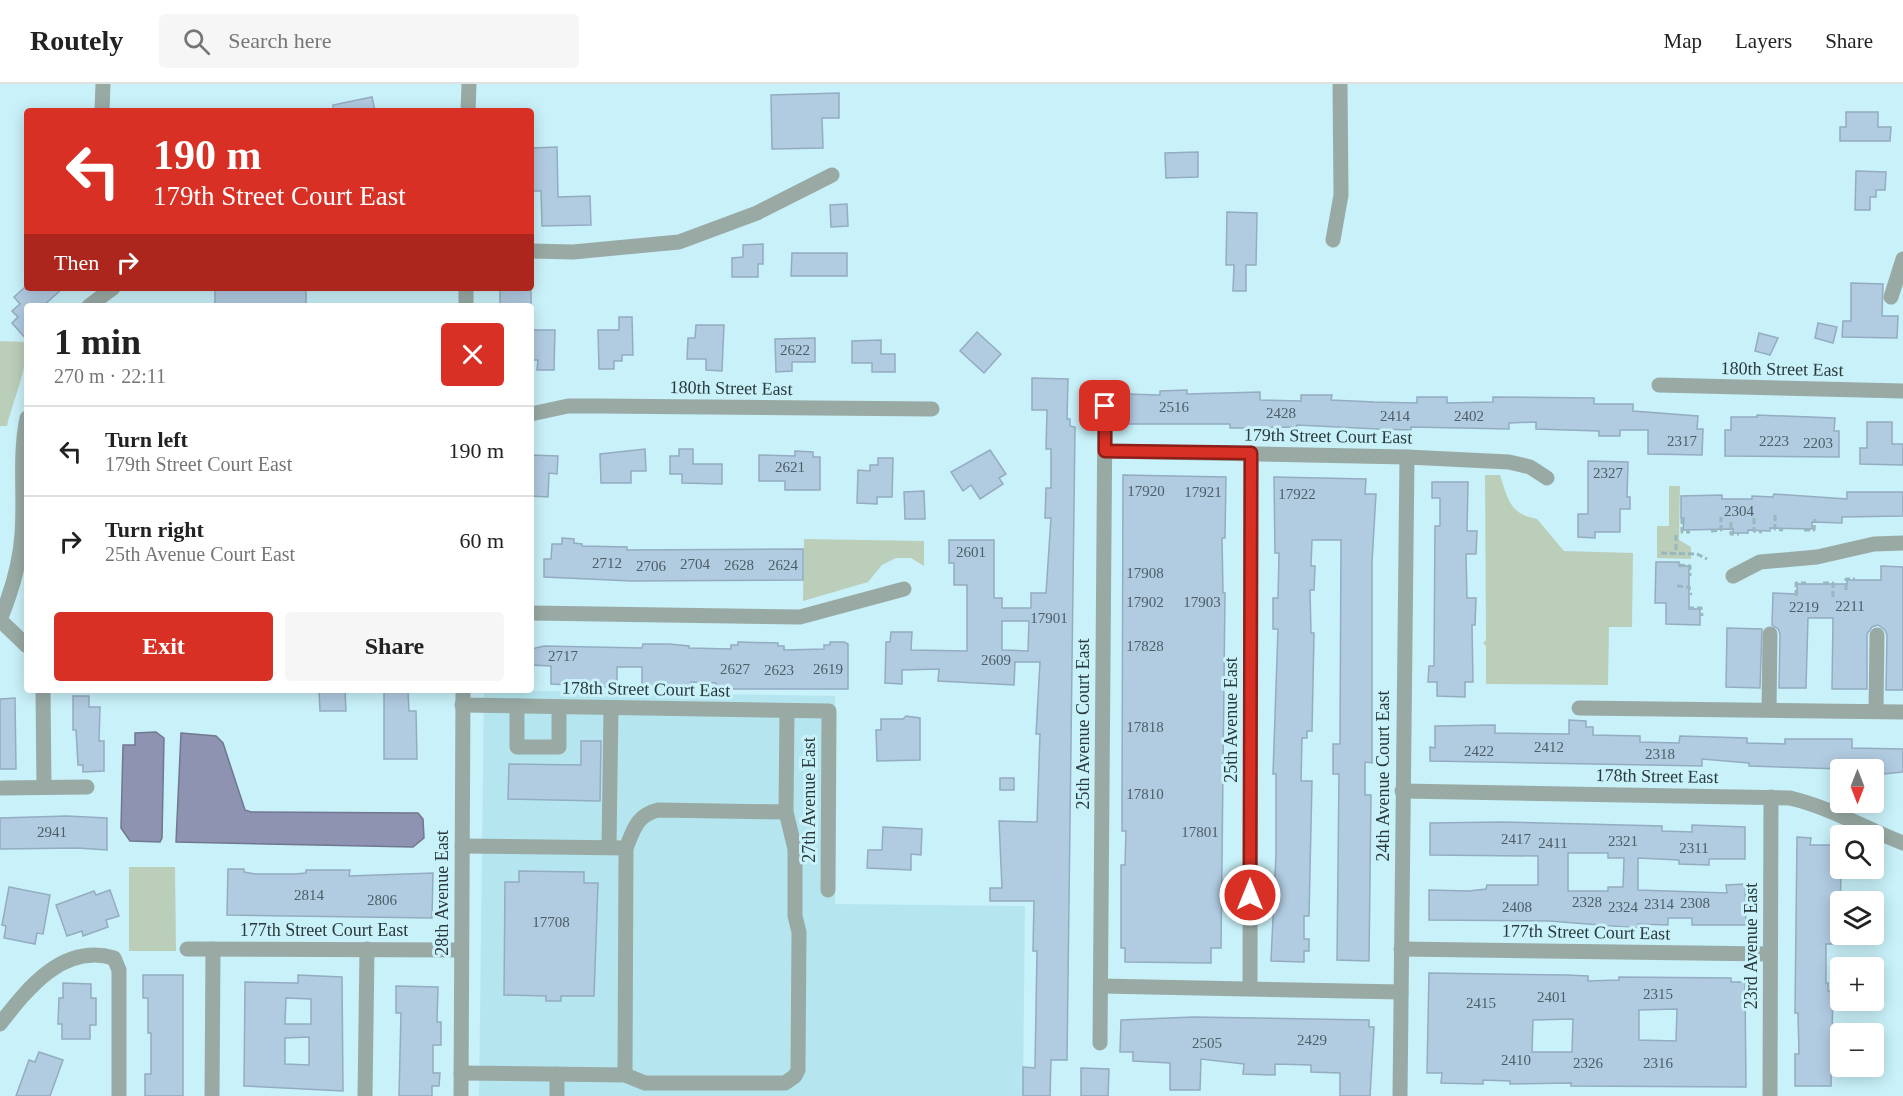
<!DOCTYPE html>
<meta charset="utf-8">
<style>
:root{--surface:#fff;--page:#f6f6f6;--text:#222;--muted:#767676;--line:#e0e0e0;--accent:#d93025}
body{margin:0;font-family:"Times New Roman",serif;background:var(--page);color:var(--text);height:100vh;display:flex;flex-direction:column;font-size:22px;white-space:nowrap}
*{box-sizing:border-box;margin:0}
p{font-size:20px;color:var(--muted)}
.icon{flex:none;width:33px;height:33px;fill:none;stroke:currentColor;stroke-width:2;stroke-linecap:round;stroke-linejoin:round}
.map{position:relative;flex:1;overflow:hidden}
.details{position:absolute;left:24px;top:219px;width:510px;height:390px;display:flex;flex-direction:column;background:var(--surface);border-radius:6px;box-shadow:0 3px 15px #0003}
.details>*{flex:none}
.hud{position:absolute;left:24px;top:24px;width:510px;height:183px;border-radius:6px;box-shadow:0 3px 15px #0003;background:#d93025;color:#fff;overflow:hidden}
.needle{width:39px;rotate:180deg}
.controls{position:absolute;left:1830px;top:675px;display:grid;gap:12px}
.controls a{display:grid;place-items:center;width:54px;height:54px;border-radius:6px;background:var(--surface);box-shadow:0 3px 15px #0003;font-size:30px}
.pin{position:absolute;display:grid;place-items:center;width:51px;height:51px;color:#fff;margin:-26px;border-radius:12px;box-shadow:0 3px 9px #0006}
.me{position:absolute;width:66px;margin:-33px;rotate:0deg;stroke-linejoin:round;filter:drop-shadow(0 0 4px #0008)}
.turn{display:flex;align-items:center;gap:21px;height:126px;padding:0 30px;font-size:27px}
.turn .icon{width:78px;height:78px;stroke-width:2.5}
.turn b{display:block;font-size:42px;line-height:51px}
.then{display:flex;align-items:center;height:57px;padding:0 30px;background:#0003;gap:12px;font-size:22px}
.round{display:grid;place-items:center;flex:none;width:63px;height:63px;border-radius:6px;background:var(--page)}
.summary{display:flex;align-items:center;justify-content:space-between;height:102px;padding:0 30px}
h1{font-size:36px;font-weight:700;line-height:45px}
.button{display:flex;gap:12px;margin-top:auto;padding:12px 30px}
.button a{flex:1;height:69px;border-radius:6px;background:var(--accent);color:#fff;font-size:24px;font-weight:700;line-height:69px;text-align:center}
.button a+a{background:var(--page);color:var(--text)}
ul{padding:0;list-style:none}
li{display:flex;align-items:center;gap:18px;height:90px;padding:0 30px;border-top:2px solid var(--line)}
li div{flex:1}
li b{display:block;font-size:22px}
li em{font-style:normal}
header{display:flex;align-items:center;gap:36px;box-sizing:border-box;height:84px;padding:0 30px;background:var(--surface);border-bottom:2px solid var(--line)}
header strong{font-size:28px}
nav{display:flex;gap:33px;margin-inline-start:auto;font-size:21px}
.search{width:420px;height:54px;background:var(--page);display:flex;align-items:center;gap:15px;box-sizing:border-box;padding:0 21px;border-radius:6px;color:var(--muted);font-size:22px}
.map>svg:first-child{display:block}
.built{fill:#b5e6ef}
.green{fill:#bbceba}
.water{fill:#8e93b2;stroke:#70788f;stroke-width:1.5}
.building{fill:#b1cbe1;stroke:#93acc1;stroke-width:1.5;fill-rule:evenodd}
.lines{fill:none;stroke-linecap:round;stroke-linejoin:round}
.path{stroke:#97b8be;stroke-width:3;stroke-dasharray:6 3;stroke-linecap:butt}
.minor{stroke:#99aaa5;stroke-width:15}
.route-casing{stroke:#8d1f18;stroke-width:15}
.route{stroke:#d93025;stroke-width:10}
.labels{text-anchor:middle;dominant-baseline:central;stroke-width:6;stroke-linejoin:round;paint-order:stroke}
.number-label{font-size:15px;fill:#4c5e66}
.street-label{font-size:18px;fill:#2a3a3d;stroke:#c9f1f9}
</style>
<header>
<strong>Routely</strong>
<div class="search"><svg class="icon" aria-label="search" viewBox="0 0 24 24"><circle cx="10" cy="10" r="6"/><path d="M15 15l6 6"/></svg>Search here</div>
<nav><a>Map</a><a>Layers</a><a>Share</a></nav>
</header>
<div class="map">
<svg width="1903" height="1012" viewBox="0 0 1903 1012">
<rect width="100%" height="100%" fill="#c9f1f9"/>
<polygon class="built" points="484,606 835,612 835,820 1025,822 1023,1012 479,1012"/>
<g class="green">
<path d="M0,257L27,258C27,287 14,313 7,342H0Z"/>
<path d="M1485,391H1500C1508,416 1510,430 1537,435L1564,467L1633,469L1632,543H1609L1608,601L1486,600V562L1483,559L1486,556Z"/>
<polygon points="1669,402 1680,402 1679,456 1691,463 1691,475 1657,474 1657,442 1669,442"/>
<polygon points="804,455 924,457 924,482 911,474 896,474 882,481 868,498 803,517"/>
<polygon points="129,783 175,783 176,867 129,867"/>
</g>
<g class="water">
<polygon points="156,648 164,654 162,754 160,758 130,757 121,744 123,661 135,661 135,649"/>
<polygon points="181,649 216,652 223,659 245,726 251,728 418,729 423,735 424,754 413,763 176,758"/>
</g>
<g class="building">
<polygon points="839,9 839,34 822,34 823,64 772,65 771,11"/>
<polygon points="372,13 375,27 333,27 333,21"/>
<polygon points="1846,28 1878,28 1878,43 1891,43 1890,57 1840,57 1840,43 1846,43"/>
<polygon points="557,63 558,113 590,112 591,141 542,142 541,107 531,107 531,64"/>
<polygon points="1198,68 1198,93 1166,94 1165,69"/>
<polygon points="1856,87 1886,88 1885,106 1876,106 1876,113 1870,113 1870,126 1855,126"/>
<polygon points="847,120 848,142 831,143 830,121"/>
<polygon points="1227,128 1257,129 1256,181 1246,181 1246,207 1233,207 1234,181 1226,181"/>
<polygon points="763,160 763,180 758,180 758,193 732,193 732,174 743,173 743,161"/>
<polygon points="792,169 847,169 847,192 791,192"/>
<polygon points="1851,199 1883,200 1882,232 1898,232 1897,254 1842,253 1843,237 1851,237"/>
<polygon points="24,204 63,204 43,222 27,222 27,256 12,239 18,233 12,227 20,220 14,213"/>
<polygon points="215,204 306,204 306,221 215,222"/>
<rect x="500" y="205" width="31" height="17"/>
<polygon points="619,233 632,233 633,271 622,271 622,277 614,277 614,285 599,285 598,246 619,246"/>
<polygon points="1818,239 1837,243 1833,259 1815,254"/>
<polygon points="696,241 724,241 722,287 706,286 706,275 687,275 688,254 695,254"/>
<polygon points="533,246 555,246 554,286 537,286 538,276 531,276"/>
<polygon points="977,248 1001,270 984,289 960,267"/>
<polygon points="1759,249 1778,254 1770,271 1755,267"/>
<polygon points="815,254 815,278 792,278 792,287 776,288 775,255"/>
<polygon points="881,256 881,270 895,270 895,288 872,288 872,279 852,279 852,257"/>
<path d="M1032,294L1068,295L1067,335H1070V342L1075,343L1067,976H1051L1050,1012H1023V983L1035,984L1037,867H1033L1034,817H990V804H1002L999,737L1037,738L1040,650H1036L1040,578H1015L1014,601L938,597L939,585L902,586V600L885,599L886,558H890L891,548H912L911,566L967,567V501H954V479H949V456H994V514H1002V524H1031V509H1046L1051,434H1045L1046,404H1051V365H1046L1047,326H1032ZM1002,537H1029L1028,567L1002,566Z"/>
<polygon points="1187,306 1187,310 1260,308 1260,316 1301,317 1301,311 1332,311 1331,316 1374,318 1417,319 1417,313 1447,313 1447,319 1493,318 1493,313 1594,314 1594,320 1633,320 1633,327 1698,332 1697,345 1703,345 1702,371 1648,370 1648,346 1620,346 1620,352 1599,352 1599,347 1536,345 1536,338 1509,339 1509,345 1411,343 1411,346 1378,345 1297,341 1297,343 1246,344 1230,344 1230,340 1126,340 1126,310 1160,311 1160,307"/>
<polygon points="1757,331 1835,334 1834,347 1839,347 1839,373 1725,372 1725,346 1731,346 1731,333 1757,333"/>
<polygon points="1867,338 1892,338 1892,360 1903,360 1903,381 1860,380 1860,364 1867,364"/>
<polygon points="645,365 646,387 631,387 631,399 601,399 600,370"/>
<polygon points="679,365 693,365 693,380 722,380 722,400 682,399 682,390 670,390 670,372 679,372"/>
<polygon points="990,366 1006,390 999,394 1003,400 980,415 971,401 963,407 951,388"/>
<polygon points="795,367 813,368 813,373 820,373 820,406 785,406 785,397 759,397 759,371 795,372"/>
<polygon points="531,371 558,372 557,390 549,389 548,413 531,412"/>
<polygon points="878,374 893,374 892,413 877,413 877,420 857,419 858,386 870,387 870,381 878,381"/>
<polygon points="1588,377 1628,378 1627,413 1630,413 1630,425 1620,425 1620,448 1595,448 1595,454 1578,453 1578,430 1588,430"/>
<polygon points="1123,391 1226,393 1225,454 1222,454 1223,509 1225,509 1221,864 1211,864 1211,879 1125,878 1125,864 1121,864 1121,781 1125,781 1126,747 1122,747 1122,726"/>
<polygon points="1274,393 1366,395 1365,410 1376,410 1372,478 1372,679 1365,678 1365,711 1371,711 1369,877 1337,876 1339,690 1333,690 1333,660 1340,660 1341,456 1312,456 1311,482 1315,482 1314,506 1310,506 1311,549 1314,549 1312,647 1307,647 1307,654 1302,654 1301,697 1312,697 1309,832 1304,832 1304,855 1309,855 1309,867 1304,867 1304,878 1271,877 1276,770 1276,690 1273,690 1278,545 1273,545 1273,514 1278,514 1279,469 1275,469"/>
<polygon points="1432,398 1468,398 1467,447 1477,447 1476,470 1466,470 1467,514 1476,514 1475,541 1472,541 1473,598 1465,598 1465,613 1437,612 1437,598 1428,598 1429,582 1434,582 1435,442 1440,442 1440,414 1432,414"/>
<polygon points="924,407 925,435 905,435 904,408"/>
<polygon points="1847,408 1903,408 1903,432 1842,433 1842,439 1812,438 1812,445 1770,444 1770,447 1748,446 1748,449 1733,449 1733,445 1683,446 1684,434 1681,434 1681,412 1722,411 1722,415 1752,415 1752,412 1773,413 1774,410 1847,415"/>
<polygon points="562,454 574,455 574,459 582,460 582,462 627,463 627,466 803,465 803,496 632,497 544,493 544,475 551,475 552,460 562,460"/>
<polygon points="1656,478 1679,478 1679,482 1689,482 1689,525 1700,525 1700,541 1666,540 1666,519 1655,519"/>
<polygon points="1881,482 1903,483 1903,606 1886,606 1887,551 1885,546 1878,541 1872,543 1867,550 1867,605 1832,605 1833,534 1808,534 1806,604 1779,604 1780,550 1778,545 1772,541 1773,509 1797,510 1797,500 1847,500 1847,496 1881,496"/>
<polygon points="1727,544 1762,545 1760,604 1726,603"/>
<polygon points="738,558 778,559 778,562 784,562 784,566 824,565 824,561 830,561 830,558 844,558 848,560 848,605 716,605 716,599 691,598 691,604 642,602 642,583 617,583 617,598 607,598 607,603 551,600 551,582 531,581 531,565 544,562 642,564 643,560 669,560 689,562 689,564 731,565 731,561 738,561"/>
<polygon points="319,606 345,606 346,627 320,627"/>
<polygon points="384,607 408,607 409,627 416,627 417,675 384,675"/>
<polygon points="73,612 89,612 89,623 100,623 99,657 104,657 104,687 83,688 83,681 78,681 76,646 73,646"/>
<polygon points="15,614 16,685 0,685 0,615"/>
<polygon points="906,632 920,634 920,676 877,677 876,646 881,646 881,635 903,635"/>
<polygon points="1569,636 1586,637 1586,643 1593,643 1593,651 1640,652 1640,658 1679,659 1680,652 1747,654 1747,659 1785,660 1785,655 1852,655 1852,664 1903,665 1903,688 1874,691 1874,686 1749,682 1749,679 1702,675 1702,682 1430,677 1430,663 1435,664 1435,642 1495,641 1495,649 1569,650"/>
<polygon points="581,657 601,657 600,717 508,715 509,680 581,681"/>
<rect x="1000" y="694" width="14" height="12"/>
<polygon points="67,732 107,734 107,766 77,764 0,765 0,734"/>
<path d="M1502,738L1662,742V747L1692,748V741L1745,743V775H1709V781L1679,780V776L1638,774V806L1727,809L1726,801L1745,800L1746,841H1692V834H1668V841L1638,840V844L1549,837L1429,836V806L1469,807L1486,805L1487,801H1538V772L1430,771V739ZM1568,769H1608V774H1624L1623,803H1608V807H1568Z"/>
<polygon points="883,743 922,745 921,771 911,770 911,786 867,784 868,766 882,766"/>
<polygon points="1797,753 1811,754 1810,761 1832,761 1832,792 1841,792 1840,825 1832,825 1832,860 1826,860 1826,899 1828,899 1828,907 1833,907 1831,1002 1795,1002 1795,970 1799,970 1798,929 1795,929"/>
<polygon points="228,785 244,785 244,788 255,790 295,790 306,789 306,786 350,786 349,792 433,789 432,834 227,831"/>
<polygon points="519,787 584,788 584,799 598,799 594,912 561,912 561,917 546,917 546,912 504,911 505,798 519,798"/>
<polygon points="9,803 50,811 43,850 37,849 35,860 4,854 6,842 2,841"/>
<polygon points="110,806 119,832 106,836 108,843 83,852 82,847 67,852 56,821 94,807 96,811"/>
<path d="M1429,889L1567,891L1588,892V897L1619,896V893L1731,894V898H1745L1746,1003L1571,1002V999L1510,1000V997L1483,996V1000L1441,999L1442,989H1427ZM1677,925L1676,957L1639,956V926ZM1573,935L1572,968H1532L1533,936Z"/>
<polygon points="143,891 183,891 183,1012 145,1012 145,990 151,990 151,949 148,949 148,914 143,914"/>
<path d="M298,891L342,893L343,1007L244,1002L245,898L298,899ZM286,914L311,915V940H285ZM309,953V981L285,980V954Z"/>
<polygon points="63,899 91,900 91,914 96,914 96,941 90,941 90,955 62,955 62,940 58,940 59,914 63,914"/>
<polygon points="396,902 438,903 437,938 441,938 441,961 433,961 433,989 440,989 439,1002 432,1002 432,1012 399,1012 401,929 396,929"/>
<polygon points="1193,933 1369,936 1369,943 1374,943 1370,1012 1340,1012 1340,989 1311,988 1311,981 1275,980 1275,991 1243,990 1244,980 1201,975 1200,1006 1170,1006 1170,979 1133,977 1133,968 1120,968 1121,936"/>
<polygon points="39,968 63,976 50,1012 16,1012 29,976 35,978"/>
<polygon points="1081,984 1109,985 1108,1012 1081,1012"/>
</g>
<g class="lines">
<g class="path">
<polyline points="1775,431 1775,445 1783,446"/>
<polyline points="1682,434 1682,448 1690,448"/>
<polyline points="1754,434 1754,447 1762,448"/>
<polyline points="1731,438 1731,450 1739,450"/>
<polyline points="1804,446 1814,446 1815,435"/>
<polyline points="1711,447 1721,446 1721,433"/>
<polyline points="1676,451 1676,469"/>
<polyline points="1661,469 1697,470 1707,475"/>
<polyline points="1679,481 1690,482 1690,492"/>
<polyline points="1823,499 1833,499 1833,513"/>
<polyline points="1677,502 1689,503 1691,511"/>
<polyline points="1846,506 1846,495 1855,495"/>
<polyline points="1796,512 1796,499 1806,499"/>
<polyline points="1688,524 1701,524 1702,532"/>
</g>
<g class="minor">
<polyline points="102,27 103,0"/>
<polyline points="468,27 469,0"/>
<polyline points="1333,156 1341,111 1340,0"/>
<polyline points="531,167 573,168 679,158 757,129 832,91"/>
<polyline points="1891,213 1903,175"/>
<polyline points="89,222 113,204"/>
<polyline points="466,222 466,204"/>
<polyline points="1659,301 1903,307"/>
<polyline points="531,330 568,322 599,322 932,325"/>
<path d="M27,334C19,372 25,412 22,450C20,480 11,509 0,536L27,562"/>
<polyline points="1105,367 1407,373 1509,378 1530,383 1547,394"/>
<polyline points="1733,492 1760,478 1817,473 1874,460 1903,459"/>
<polyline points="531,529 800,533 904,505"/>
<polyline points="43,606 44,703"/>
<polyline points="462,621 829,627 828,806"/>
<polyline points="517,622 517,663 559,663 559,623"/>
<polyline points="1579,624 1903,628"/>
<polyline points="1769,626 1770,550"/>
<polyline points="1876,627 1877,551"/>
<polyline points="2,704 87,703"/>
<path d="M1402,707L1790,714C1832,724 1864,744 1903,759"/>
<polyline points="462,762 626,764 625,991"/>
<polyline points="609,763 611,624"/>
<path d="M626,764C634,745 637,731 658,726L786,728"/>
<polyline points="187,865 461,866"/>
<polyline points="1401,865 1770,870"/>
<polyline points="1101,902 1401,908"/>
<polyline points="1250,903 1251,369"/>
<path d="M0,940C28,904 63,859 114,874L119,886V1012"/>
<polyline points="1100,959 1105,322"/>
<polyline points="461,989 625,991 645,999 785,999 795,992 798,986 799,848 795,832 795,765 786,728 787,627"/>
<polyline points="212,1012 213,865"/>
<polyline points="365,1012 367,865"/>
<polyline points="461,1012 463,606"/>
<polyline points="557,1012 557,990"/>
<polyline points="1400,1012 1407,373"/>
<polyline points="1770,1012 1771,713"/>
</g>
</g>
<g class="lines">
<defs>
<polyline id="route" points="1105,322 1105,367 1251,369 1250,811"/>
</defs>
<use href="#route" class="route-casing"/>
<use href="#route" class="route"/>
</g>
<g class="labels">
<g class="number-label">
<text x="795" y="266">2622</text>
<text x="1174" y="323">2516</text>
<text x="1281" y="329">2428</text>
<text x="1395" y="332">2414</text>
<text x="1469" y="332">2402</text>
<text x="1682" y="357">2317</text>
<text x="1774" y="357">2223</text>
<text x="1818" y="359">2203</text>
<text x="790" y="383">2621</text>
<text x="1608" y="389">2327</text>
<text x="1146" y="407">17920</text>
<text x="1203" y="408">17921</text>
<text x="1297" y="410">17922</text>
<text x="1739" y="427">2304</text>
<text x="971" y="468">2601</text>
<text x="607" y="479">2712</text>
<text x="695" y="480">2704</text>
<text x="739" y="481">2628</text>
<text x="783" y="481">2624</text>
<text x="651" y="482">2706</text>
<text x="1145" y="489">17908</text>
<text x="1145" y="518">17902</text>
<text x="1202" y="518">17903</text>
<text x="1850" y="522">2211</text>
<text x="1804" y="523">2219</text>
<text x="1049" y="534">17901</text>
<text x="1145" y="562">17828</text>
<text x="563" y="572">2717</text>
<text x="996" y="576">2609</text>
<text x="735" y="585">2627</text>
<text x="828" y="585">2619</text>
<text x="779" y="586">2623</text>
<text x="1145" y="643">17818</text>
<text x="1549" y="663">2412</text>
<text x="1479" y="667">2422</text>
<text x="1660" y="670">2318</text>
<text x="1145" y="710">17810</text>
<text x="52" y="748">2941</text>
<text x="1200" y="748">17801</text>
<text x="1516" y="755">2417</text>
<text x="1623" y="757">2321</text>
<text x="1553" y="759">2411</text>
<text x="1694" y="764">2311</text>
<text x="309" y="811">2814</text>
<text x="382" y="816">2806</text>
<text x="1587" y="818">2328</text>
<text x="1695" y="819">2308</text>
<text x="1659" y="820">2314</text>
<text x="1517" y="823">2408</text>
<text x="1623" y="823">2324</text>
<text x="551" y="838">17708</text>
<text x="1658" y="910">2315</text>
<text x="1552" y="913">2401</text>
<text x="1481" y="919">2415</text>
<text x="1312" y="956">2429</text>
<text x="1207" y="959">2505</text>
<text x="1516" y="976">2410</text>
<text x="1588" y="979">2326</text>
<text x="1658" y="979">2316</text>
</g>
<g class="street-label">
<text transform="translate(1782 285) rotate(1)">180th Street East</text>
<text transform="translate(731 304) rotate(1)">180th Street East</text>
<text transform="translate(1328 352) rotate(1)">179th Street Court East</text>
<text transform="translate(646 605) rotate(1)">178th Street Court East</text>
<text transform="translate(1231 636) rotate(-90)">25th Avenue East</text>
<text transform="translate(1083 640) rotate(-90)">25th Avenue Court East</text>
<text transform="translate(1383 692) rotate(-90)">24th Avenue Court East</text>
<text transform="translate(1657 692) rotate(1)">178th Street East</text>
<text transform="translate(809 716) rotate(-90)">27th Avenue East</text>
<text transform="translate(442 809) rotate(-90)">28th Avenue East</text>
<text x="324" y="846">177th Street Court East</text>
<text transform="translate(1586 848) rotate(1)">177th Street Court East</text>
<text transform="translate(1751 862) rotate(-90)">23rd Avenue East</text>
</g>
</g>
</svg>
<div class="controls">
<a><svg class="needle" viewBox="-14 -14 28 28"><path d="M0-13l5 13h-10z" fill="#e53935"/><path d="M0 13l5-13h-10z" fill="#767676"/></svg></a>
<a><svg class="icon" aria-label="search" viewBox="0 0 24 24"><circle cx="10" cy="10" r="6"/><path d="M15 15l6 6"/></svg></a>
<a><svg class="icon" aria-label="layers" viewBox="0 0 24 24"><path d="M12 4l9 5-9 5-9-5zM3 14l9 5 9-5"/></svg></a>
<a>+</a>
<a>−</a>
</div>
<div class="pin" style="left:1105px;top:322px;background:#d93025"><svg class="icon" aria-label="arrive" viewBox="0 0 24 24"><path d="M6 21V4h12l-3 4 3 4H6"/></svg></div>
<svg class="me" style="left:1250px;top:811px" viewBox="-20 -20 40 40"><circle r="17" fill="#d93025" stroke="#fff" stroke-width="3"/><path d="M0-11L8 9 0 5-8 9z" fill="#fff"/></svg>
<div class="hud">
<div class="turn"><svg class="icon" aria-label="left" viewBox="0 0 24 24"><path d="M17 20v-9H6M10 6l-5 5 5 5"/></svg><div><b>190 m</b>179th Street Court East</div></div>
<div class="then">Then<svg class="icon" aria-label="right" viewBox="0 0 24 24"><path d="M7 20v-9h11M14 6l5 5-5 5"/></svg></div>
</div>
<section class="details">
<div class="summary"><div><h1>1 min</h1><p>270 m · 22:11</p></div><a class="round" style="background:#d93025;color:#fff"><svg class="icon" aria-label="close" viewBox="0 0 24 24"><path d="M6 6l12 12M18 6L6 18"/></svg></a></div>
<ul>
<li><svg class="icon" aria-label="left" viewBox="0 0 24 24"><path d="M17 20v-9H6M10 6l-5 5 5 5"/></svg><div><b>Turn left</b><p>179th Street Court East</p></div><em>190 m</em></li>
<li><svg class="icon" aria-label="right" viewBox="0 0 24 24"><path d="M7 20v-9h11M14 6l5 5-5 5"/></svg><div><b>Turn right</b><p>25th Avenue Court East</p></div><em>60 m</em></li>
</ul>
<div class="button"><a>Exit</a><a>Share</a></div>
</section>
</div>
